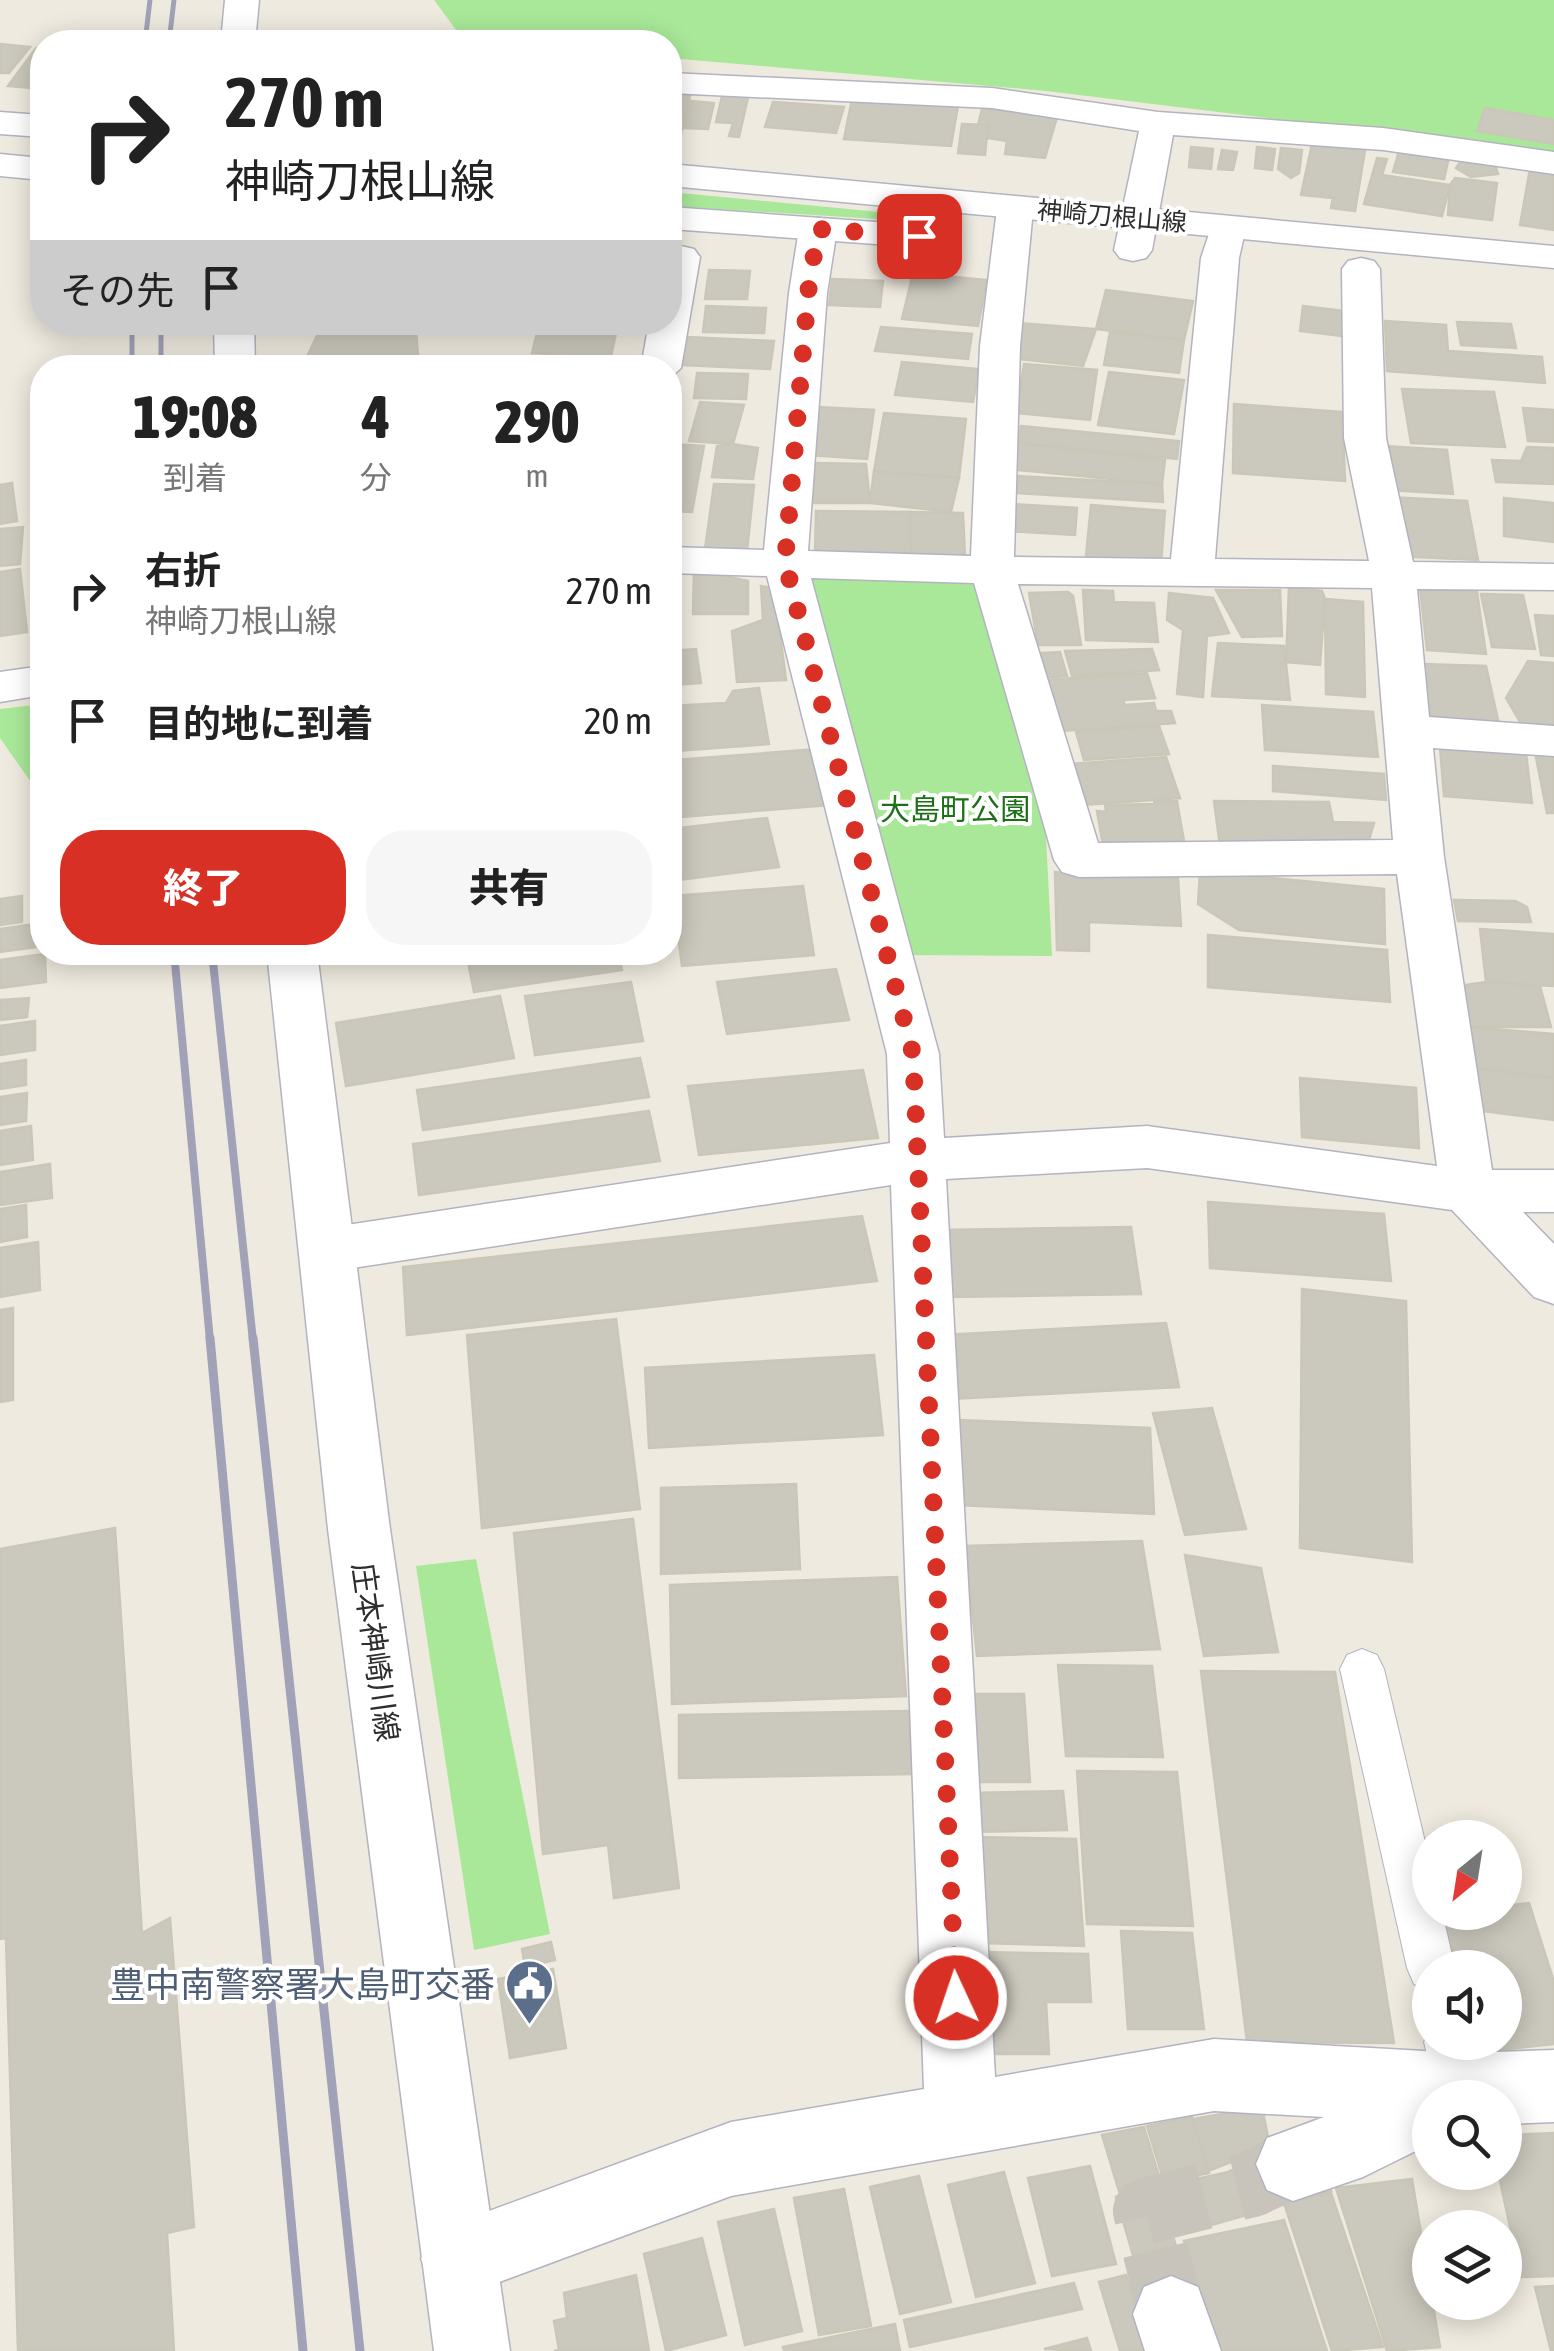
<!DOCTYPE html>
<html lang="ja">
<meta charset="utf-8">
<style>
:root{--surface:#fff;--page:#f6f6f6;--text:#222;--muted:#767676;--accent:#d93025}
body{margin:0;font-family:"Asap Condensed","Noto Sans JP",sans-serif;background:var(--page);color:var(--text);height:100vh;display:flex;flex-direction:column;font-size:38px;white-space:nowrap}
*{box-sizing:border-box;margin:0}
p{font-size:32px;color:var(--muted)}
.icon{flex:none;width:55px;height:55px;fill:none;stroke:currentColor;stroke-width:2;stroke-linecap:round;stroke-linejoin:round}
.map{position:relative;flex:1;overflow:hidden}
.sheet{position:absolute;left:30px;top:355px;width:652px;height:610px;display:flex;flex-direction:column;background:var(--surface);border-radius:40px;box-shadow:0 5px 25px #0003}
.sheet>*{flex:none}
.top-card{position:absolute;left:30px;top:30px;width:652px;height:305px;border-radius:40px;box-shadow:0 5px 25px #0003;background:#fff;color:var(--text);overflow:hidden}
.needle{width:65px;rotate:210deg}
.tools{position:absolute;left:1412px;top:1820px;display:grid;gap:20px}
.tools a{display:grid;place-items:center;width:110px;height:110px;border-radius:50%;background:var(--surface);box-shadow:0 5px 25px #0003;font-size:50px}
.pin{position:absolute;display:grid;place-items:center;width:85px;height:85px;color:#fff;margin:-42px;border-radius:20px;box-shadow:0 5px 15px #0006}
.me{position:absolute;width:110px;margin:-55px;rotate:357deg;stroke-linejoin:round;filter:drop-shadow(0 0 8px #0008)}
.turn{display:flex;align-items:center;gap:35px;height:210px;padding:0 30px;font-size:45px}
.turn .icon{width:130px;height:130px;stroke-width:2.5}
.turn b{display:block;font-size:70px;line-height:85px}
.then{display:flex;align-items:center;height:95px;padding:0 30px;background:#0003;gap:20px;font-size:38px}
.eta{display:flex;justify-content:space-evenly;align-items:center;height:170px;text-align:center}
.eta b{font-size:60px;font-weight:800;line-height:70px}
.button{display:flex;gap:20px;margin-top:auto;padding:20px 30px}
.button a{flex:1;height:115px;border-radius:40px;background:var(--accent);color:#fff;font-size:40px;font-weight:800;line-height:115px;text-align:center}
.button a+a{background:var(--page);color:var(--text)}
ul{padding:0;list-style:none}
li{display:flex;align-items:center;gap:30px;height:130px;padding:0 30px}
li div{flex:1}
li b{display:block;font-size:38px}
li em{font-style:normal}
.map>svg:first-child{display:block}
.green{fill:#a9e899}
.building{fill:#cbc8bd;stroke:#cbc7b8;stroke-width:2.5}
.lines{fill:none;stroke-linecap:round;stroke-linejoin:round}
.street-tunnel{stroke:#c8c4bb;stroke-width:66;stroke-dasharray:66 34;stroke-linecap:butt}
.lane-casing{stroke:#b3b3c1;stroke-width:2}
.street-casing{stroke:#b3b3c1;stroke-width:3}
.secondary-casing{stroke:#b3b3c1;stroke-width:3}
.lane{fill:#fff;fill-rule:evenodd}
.street{fill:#fff;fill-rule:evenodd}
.secondary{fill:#fff;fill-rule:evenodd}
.rail-far2{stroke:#a1a1b8;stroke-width:5}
.rail-far1{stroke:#a1a1b8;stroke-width:8}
.rail{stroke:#a1a1b8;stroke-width:9}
.route{stroke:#d93025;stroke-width:18;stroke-dasharray:0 32.4}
.labels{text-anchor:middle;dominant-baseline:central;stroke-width:8;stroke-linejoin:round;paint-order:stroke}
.far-street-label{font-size:25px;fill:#2d2d2d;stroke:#fff}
.park-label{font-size:30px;fill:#1d7017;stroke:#fff}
.street-label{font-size:30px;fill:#2d2d2d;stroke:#fff}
.near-service-label{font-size:35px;fill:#4e5e75;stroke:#fff;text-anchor:end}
</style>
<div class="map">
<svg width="1554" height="2351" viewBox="0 0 1554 2351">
<rect width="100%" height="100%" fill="#efeadf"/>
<g class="green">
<polygon points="434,0 1554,0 1554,153 1046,91 670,58 670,42 465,42"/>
<polygon points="670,192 921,216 932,219 925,222 670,206"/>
<polygon points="803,572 980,576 1044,796 1052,956 898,955"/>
<polygon points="42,704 42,798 0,738 0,709"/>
<polygon points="476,1559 550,1934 474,1950 416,1566"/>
</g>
<g class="building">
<polygon points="0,44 30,47 9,73 0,73"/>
<polygon points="36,48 42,49 42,89 8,86"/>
<polygon points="723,92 749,93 739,137 729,136 733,123 716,122"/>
<polygon points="670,95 690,96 678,146 670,146"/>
<polygon points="852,99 958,106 951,146 844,139"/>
<polygon points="691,101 714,103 708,129 684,128"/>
<polygon points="773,102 844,107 836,133 765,127"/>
<polygon points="1485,108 1554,120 1554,144 1477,131"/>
<polygon points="982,109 1057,117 1045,158 1005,154 1007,141 987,138 988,125 978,125"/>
<polygon points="962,124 988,125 985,155 958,153"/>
<polygon points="1312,144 1365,150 1355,211 1331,208 1333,198 1301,195"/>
<polygon points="1191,147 1213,149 1211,169 1189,167"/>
<polygon points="1257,147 1275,149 1272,170 1255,168"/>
<polygon points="1281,148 1302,150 1299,173 1291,178 1278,169"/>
<polygon points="1222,150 1237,152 1233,170 1218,169"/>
<polygon points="1399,151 1449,157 1444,179 1393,172"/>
<polygon points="1464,156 1494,162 1498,174 1471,177 1456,168"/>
<polygon points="1377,158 1387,159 1382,175 1450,185 1442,216 1364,204"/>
<polygon points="1530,169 1554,172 1554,230 1520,225"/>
<polygon points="1455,178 1497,183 1492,220 1448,215 1450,185"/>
<polygon points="709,270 750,271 747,299 705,299"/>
<polygon points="913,273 987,280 978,326 902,319"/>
<polygon points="832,279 883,281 880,307 829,305"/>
<polygon points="1106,290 1193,301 1184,340 1096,329"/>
<polygon points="706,306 766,308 764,333 703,332"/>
<polygon points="1303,306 1345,311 1343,336 1300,331"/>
<polygon points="1385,321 1446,325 1448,351 1542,357 1545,383 1387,371"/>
<polygon points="573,322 618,323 611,357 532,353 538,329 571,330"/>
<polygon points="1457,322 1511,324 1516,348 1461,345"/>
<polygon points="323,323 416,331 419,368 304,363"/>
<polygon points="1018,323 1096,329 1083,366 1009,358"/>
<polygon points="881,327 972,334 968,359 875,351"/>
<polygon points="1110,332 1184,340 1179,373 1104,365"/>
<polygon points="687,337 774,341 770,369 682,365"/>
<polygon points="535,358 607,365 532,368"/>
<polygon points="902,362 979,369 973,402 895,395"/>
<polygon points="1024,364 1097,370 1090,420 1016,413"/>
<polygon points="1109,372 1184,380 1174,434 1098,425"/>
<polygon points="697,373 748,374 746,399 694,398"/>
<polygon points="1402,389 1494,392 1505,447 1411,443"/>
<polygon points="700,402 744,405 733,444 689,441"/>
<polygon points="1234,404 1342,412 1345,481 1233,473"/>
<polygon points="816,407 874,410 867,459 809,455"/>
<polygon points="1523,408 1554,410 1554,442 1528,441"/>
<polygon points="884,413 966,419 959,478 874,471"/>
<polygon points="1021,426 1179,441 1177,459 1017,443"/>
<polygon points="1017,443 1165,460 1162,484 1009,469"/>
<polygon points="670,444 704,446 692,512 670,511"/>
<polygon points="733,444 758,448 753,479 712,477 717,446"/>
<polygon points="1384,446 1447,450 1453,494 1389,490"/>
<polygon points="1527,447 1554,448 1554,484 1496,482 1492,460 1521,461"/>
<polygon points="812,463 866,464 870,503 811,503"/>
<polygon points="874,471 959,478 951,512 870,503"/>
<polygon points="1017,476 1162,484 1163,502 1015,493"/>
<polygon points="12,483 17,521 0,524 0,485"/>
<polygon points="714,484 754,485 747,551 705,549"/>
<polygon points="1387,497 1467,501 1478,560 1395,556"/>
<polygon points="1504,498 1554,503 1554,542 1504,536"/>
<polygon points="1010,504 1077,508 1075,535 1008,531"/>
<polygon points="1091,505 1165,511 1161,563 1086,556"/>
<polygon points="816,511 910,512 911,556 815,554"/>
<polygon points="910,512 963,513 965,557 911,556"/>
<polygon points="23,527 20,564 0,566 0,529"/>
<polygon points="20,569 27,632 0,636 0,572"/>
<polygon points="694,569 748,581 748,614 693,614"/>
<polygon points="761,586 774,588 786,680 737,682 732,631 763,620"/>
<polygon points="1289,587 1322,591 1325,599 1320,665 1286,662"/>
<polygon points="1420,588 1477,592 1486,654 1427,650"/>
<polygon points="1083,590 1113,591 1114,602 1154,603 1158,642 1086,640"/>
<polygon points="1216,590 1280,590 1282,636 1242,637"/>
<polygon points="1068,592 1073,596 1081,645 1038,645 1029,593"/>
<polygon points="1169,593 1213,598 1229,633 1207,636 1203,697 1177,694 1183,630 1167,620"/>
<polygon points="1481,594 1523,595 1535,649 1492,647"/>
<polygon points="1325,599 1363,602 1365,697 1326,694"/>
<polygon points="1535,615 1554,616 1554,656 1541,655"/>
<polygon points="1218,643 1284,646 1290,700 1212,696"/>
<polygon points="696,649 701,683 670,685 670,651"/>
<polygon points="1152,649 1159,670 1072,676 1065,651"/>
<polygon points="1060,652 1067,676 1031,679 1025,654"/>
<polygon points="1528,661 1554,663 1554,728 1522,725 1506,698"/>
<polygon points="1421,664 1486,666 1500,729 1433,727"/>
<polygon points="1147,673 1155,698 1123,700 1125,705 1154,703 1156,711 1171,711 1175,723 1061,731 1046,680"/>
<polygon points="759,688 769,744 676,751 670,706 726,703 733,691"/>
<polygon points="1262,705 1373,712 1378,757 1265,750"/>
<polygon points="1159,726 1169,754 1084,760 1076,732"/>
<polygon points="1440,747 1526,753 1532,803 1444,796"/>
<polygon points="817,749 828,805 670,818 670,778 678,778 676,760"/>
<polygon points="1535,752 1554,753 1554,813 1547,813"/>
<polygon points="1166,757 1180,798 1083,805 1071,764"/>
<polygon points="1273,766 1384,774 1386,800 1273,791"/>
<polygon points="1154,801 1177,801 1185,847 1111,847 1102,840 1097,811 1106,812 1105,805 1155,804"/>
<polygon points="1214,801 1329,802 1333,822 1374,823 1367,847 1220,846"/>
<polygon points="767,818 779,867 670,881 670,829"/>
<polygon points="1200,871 1384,889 1385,944 1239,930 1198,904"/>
<polygon points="1055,872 1178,878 1181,926 1089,922 1089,951 1057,950"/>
<polygon points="803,886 814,955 682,966 673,896"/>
<polygon points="22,896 22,922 0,925 0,899"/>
<polygon points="1454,900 1515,901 1527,907 1531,922 1458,921"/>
<polygon points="35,924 37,947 0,952 0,929"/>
<polygon points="1480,929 1554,934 1554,986 1486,982"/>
<polygon points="1208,935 1387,950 1390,1002 1208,987"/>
<polygon points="466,952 618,952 622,970 474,992"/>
<polygon points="45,954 46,982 0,988 0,960"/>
<polygon points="836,969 849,1020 727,1034 717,982"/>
<polygon points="631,982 643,1041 535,1055 525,996"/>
<polygon points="1486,982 1540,986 1551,1027 1470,1027 1459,986"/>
<polygon points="500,996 514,1058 346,1086 336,1023"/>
<polygon points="29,998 27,1017 0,1020 0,1000"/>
<polygon points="35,1021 35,1050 0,1055 0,1026"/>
<polygon points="1470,1027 1553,1034 1554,1078 1474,1068"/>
<polygon points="640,1058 649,1097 423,1130 417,1090"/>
<polygon points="26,1060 26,1085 0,1089 0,1064"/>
<polygon points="1474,1068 1554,1078 1554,1120 1474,1110"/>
<polygon points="863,1070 878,1138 699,1155 688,1086"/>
<polygon points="1300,1078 1416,1088 1419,1148 1302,1137"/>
<polygon points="27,1093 26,1121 0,1125 0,1097"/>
<polygon points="649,1111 660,1161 419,1195 413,1144"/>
<polygon points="31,1126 33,1160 0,1165 0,1131"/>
<polygon points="50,1164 52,1198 0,1205 0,1172"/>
<polygon points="1208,1202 1384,1214 1391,1281 1210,1268"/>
<polygon points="26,1205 27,1237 0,1242 0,1209"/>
<polygon points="862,1216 877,1281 407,1335 403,1267"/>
<polygon points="1131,1227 1141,1294 949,1297 943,1230"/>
<polygon points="38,1242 40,1290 0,1297 0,1248"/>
<polygon points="1302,1289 1406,1301 1412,1562 1300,1548"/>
<polygon points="13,1308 13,1400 0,1402 0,1310"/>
<polygon points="616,1319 640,1509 482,1528 467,1335"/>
<polygon points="1166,1323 1179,1387 952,1399 943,1335"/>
<polygon points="874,1355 883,1435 649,1448 645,1368"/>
<polygon points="1212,1408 1246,1529 1185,1535 1153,1413"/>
<polygon points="958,1420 1150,1428 1154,1514 957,1505"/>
<polygon points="796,1484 800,1569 661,1574 661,1488"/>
<polygon points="633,1519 679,1888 614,1898 608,1845 543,1854 514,1533"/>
<polygon points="115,1528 142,1933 170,1918 194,2227 167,2233 174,2351 18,2351 6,1938 0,1939 0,1549"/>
<polygon points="1142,1541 1160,1649 977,1656 965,1546"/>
<polygon points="1185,1555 1261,1568 1278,1652 1204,1656"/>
<polygon points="897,1577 906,1696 672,1704 670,1585"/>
<polygon points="1058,1665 1152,1666 1163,1757 1066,1756"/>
<polygon points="1201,1671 1335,1672 1394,2043 1247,2042"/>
<polygon points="965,1694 1024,1694 1030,1782 970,1782"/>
<polygon points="908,1711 913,1774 679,1778 679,1715"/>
<polygon points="1077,1771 1177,1772 1193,1926 1087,1924"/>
<polygon points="1063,1791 1067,1830 972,1832 970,1793"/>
<polygon points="974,1837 1076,1839 1084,1946 979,1943"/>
<polygon points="1529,1903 1554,1982 1554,2044 1482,2052 1480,2042 1505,2042 1505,1968 1458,1968 1442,1912 1505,1912 1505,1906"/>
<polygon points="1121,1931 1192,1933 1204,2029 1128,2029"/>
<polygon points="551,1942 555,1960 525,1967 522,1949"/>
<polygon points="979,1952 1088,1954 1091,2002 1046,2002 1049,2054 983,2054"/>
<polygon points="553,1969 566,2048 510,2058 498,1979"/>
<polygon points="1262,2107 1270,2147 1208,2171 1193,2119"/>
<polygon points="1192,2117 1209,2173 1164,2182 1147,2126"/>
<polygon points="1144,2127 1161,2183 1119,2191 1102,2135"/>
<polygon points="1554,2133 1554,2276 1521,2277 1498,2172 1505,2172 1505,2135"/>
<polygon points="1272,2149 1325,2182 1331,2191 1173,2236 1194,2307 1151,2317 1116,2197 1228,2172"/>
<polygon points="1090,2166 1116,2264 1052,2276 1028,2178"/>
<polygon points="1004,2172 1035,2283 976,2297 948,2185"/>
<polygon points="919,2176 951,2302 900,2314 870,2187"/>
<polygon points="1412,2179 1440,2347 1387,2351 1336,2188"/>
<polygon points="844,2189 871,2326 819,2335 794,2198"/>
<polygon points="1331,2193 1383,2347 1332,2351 1284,2203"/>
<polygon points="774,2209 802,2331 745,2345 718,2222"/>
<polygon points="1284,2220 1327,2351 1217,2351 1184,2241"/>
<polygon points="702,2238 726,2335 666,2351 644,2254"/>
<polygon points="636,2275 649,2351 554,2351 559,2350 554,2321 567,2318 564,2293"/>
<polygon points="1126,2275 1150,2351 1120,2351 1099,2282"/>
<polygon points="1074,2283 1082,2309 910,2347 904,2320"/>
<polygon points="1554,2286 1554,2351 1551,2351 1535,2287"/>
<polygon points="895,2324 900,2351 784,2351 783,2347"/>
<polygon points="1087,2338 1091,2351 1044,2349"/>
</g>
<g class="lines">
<polyline class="street-tunnel" points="1171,2314 1146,2211 1252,2184 1293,2164"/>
<defs>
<g id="lane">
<polygon points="1362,1649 1377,1655 1384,1669 1430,1863 1430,1912 1442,1912 1455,1968 1430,1968 1430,1991 1414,1984 1407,1968 1340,1669 1347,1655"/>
<polygon points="1430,2027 1430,2042 1472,2042 1484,2089 1480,2098 1438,2098 1424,2042"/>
</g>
<g id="street">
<polygon points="670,73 992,88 1158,112 1383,128 1554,152 1554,174 1383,150 1173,135 1152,250 1146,258 1133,261 1120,258 1114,250 1139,131 992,108 670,93"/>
<path d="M1015,198L1028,201L1033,209L1020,346L1014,557L1171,559L1201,258L1214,219L1227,216L1240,219L1246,227L1239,258L1215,559L1369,561L1344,438L1342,269L1348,261L1361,258L1374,261L1380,269L1386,438L1413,562L1554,564V590L1417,589L1429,717L1554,726V756L1433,748L1444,857L1492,1170H1554V1212H1523L1554,1244V1304L1534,1297L1452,1210L1147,1168L946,1179L995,2077L1214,2039L1459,2053L1554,2050V2122L1505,2124V2098H1430V2144L1363,2177L1293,2201L1267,2190L1256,2164L1267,2138L1324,2117L1214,2111L731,2196L459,2297L432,2286L421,2259L432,2232L731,2122L924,2089L891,1185L327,1272L307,1266L299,1250L307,1234L327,1228L890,1143L887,1054L767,576L670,573V547L764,550L789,293L799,229L805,221L818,218L831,221L837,229L827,293L808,551L971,556L980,346L997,209L1002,201ZM811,578L974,583L1054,860L1062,872L1079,877L1397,874L1437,1166L1147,1126L944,1138L939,1054ZM1018,584L1372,588L1393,840L1098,843Z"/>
<polygon points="681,246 694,249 700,257 681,368 670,378 670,368 641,368 649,322 670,322 670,248"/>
<polygon points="42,666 42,695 0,702 0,672"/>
<polygon points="1171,2276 1198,2287 1221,2351 1145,2351 1133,2314 1144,2287"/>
</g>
<g id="secondary">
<polygon points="225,0 259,0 255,42 221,42"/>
<polygon points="0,112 42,115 42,137 0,134"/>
<polygon points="0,154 42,158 42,180 0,176"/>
<polygon points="670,164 1554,246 1554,268 670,186"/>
<polygon points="670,207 903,224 916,227 922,235 916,243 903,246 670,229"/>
<polygon points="214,322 254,322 255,368 215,368"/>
<polygon points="267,952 317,952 390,1529 510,2351 434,2351 328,1529"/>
</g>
</defs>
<use href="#lane" class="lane-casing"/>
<use href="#street" class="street-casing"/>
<use href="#secondary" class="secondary-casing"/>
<use href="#lane" class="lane"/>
<use href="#street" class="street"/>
<use href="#secondary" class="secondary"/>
<g class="rail-far2">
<polyline points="145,42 150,0"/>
<polyline points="169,42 174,0"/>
<polyline points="132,322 132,368"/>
<polyline points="161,322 161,368"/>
</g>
<g class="rail-far1">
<polyline points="174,952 210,1341"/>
<polyline points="212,952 253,1341"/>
</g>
<g class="rail">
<polyline points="210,1338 303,2351"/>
<polyline points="253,1338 360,2351"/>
</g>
</g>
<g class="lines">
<polyline class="route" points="919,236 818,229 808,293 785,562 913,1054 956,1998"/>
</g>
<defs>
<symbol id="civic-pin" viewBox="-11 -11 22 30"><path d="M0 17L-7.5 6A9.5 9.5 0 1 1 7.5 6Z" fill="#5c6f8a" stroke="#fff"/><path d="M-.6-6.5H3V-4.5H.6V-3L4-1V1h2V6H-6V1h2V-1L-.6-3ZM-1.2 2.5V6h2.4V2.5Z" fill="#fff"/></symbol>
</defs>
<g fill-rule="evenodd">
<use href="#civic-pin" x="502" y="1956" width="55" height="75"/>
</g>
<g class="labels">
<g class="far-street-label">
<text transform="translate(1112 216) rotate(5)">神崎刀根山線</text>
</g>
<g class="park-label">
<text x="955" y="809">大島町公園</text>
</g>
<g class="street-label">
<text transform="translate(376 1652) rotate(82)">庄本神崎川線</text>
</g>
<g class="near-service-label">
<text x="495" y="1984">豊中南警察署大島町交番</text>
</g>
</g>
</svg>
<div class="tools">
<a><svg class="needle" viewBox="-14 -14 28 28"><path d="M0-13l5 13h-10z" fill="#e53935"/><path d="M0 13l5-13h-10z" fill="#767676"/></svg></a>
<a><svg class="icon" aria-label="sound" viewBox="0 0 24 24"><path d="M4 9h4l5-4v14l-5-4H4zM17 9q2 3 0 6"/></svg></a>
<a><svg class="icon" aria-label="search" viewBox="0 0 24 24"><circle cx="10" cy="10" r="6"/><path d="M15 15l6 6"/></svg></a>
<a><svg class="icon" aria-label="layers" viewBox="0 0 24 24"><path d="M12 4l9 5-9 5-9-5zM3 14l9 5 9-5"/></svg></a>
</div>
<div class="pin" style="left:919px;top:236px;background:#d93025"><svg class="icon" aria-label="arrive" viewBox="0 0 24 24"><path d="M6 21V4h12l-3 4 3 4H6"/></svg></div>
<svg class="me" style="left:956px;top:1998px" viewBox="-20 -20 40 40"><circle r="17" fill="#d93025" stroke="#fff" stroke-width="3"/><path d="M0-11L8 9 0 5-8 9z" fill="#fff"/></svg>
<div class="top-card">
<div class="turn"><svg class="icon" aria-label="right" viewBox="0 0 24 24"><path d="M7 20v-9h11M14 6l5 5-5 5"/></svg><div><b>270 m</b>神崎刀根山線</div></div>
<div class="then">その先<svg class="icon" aria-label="arrive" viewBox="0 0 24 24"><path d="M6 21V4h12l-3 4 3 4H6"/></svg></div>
</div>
<section class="sheet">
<div class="eta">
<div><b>19:08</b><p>到着</p></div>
<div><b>4</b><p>分</p></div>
<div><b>290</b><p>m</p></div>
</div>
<ul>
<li><svg class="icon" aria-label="right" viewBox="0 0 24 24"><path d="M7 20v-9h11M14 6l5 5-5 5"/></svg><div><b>右折</b><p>神崎刀根山線</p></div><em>270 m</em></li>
<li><svg class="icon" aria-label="arrive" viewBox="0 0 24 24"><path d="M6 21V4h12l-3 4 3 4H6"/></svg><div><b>目的地に到着</b></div><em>20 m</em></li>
</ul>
<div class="button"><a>終了</a><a>共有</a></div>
</section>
</div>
